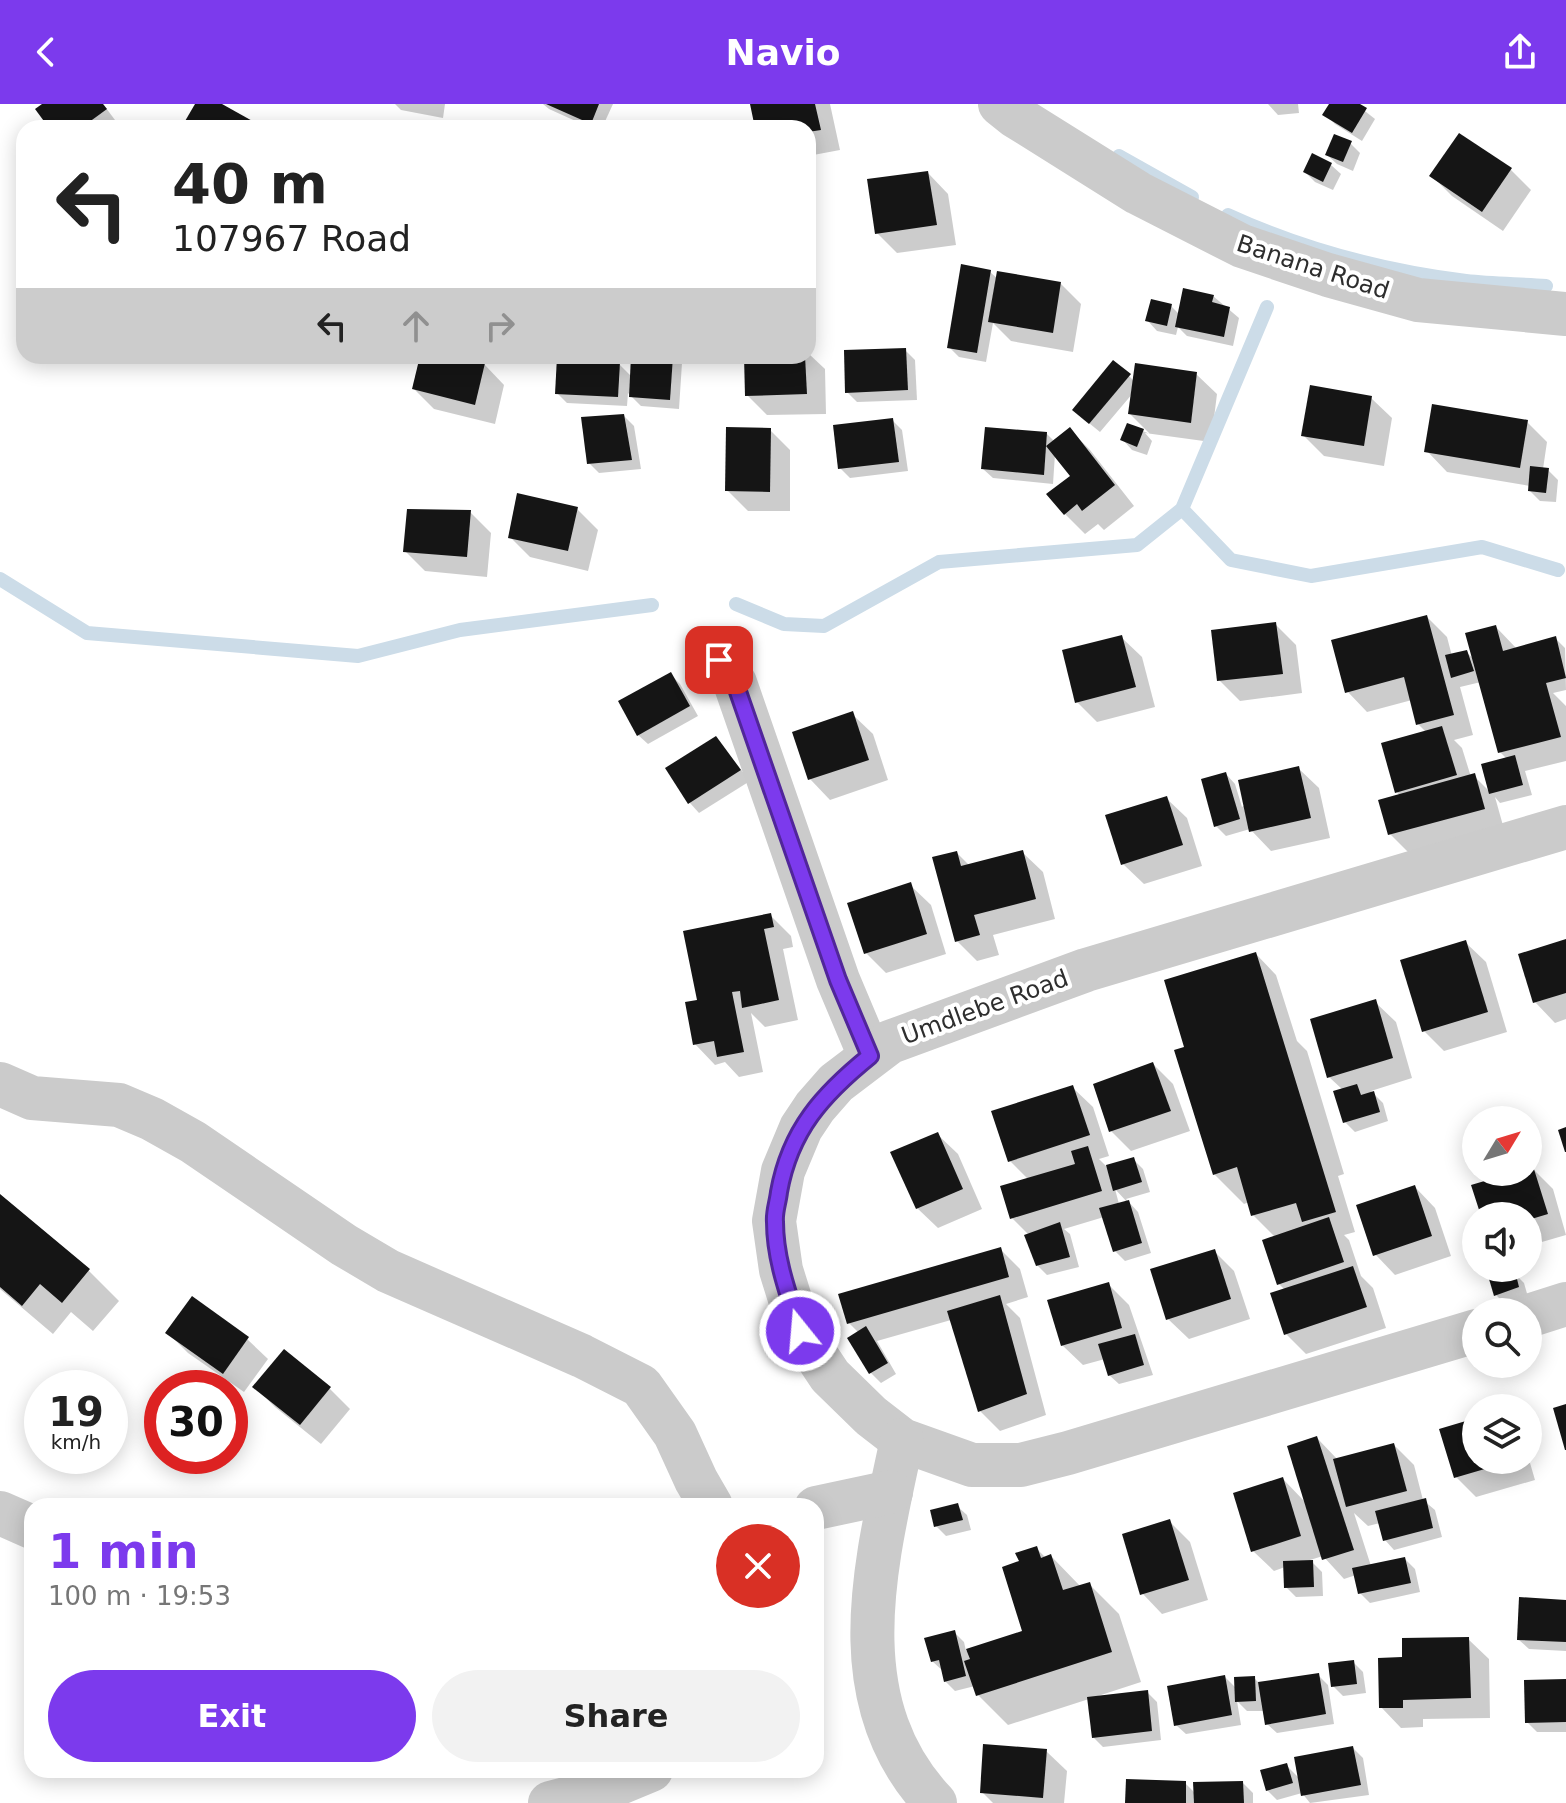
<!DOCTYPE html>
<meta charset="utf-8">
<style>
:root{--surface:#fff;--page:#f2f2f2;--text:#222;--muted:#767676;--accent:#7c3aed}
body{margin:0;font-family:"DejaVu Sans",sans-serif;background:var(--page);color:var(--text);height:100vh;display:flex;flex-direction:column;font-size:30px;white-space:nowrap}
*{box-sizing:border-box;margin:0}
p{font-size:26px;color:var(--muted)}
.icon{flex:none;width:44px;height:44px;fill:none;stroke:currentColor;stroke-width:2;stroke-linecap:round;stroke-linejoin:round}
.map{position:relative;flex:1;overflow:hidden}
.details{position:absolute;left:24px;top:1394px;width:800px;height:280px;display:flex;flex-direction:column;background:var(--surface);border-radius:24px;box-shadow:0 4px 20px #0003}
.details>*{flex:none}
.top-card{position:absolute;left:16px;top:16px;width:800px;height:244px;border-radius:24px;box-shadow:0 4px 20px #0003;background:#fff;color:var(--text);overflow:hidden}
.needle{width:52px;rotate:52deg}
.fabs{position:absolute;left:1462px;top:1002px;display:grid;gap:16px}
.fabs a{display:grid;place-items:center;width:80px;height:80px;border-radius:50%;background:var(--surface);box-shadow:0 4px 20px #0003;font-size:40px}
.speed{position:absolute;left:24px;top:1266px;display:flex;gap:16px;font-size:40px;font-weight:700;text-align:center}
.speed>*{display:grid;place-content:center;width:104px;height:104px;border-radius:50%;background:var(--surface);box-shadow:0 4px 20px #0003;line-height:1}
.speed small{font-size:20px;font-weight:400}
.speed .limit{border:12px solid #d22;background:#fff;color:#111}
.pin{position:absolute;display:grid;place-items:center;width:68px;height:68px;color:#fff;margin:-34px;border-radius:16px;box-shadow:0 4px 12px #0006}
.me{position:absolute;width:88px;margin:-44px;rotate:343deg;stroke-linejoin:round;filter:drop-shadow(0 0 6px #0008)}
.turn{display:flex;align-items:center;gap:28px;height:168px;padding:0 24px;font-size:36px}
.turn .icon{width:104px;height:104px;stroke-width:2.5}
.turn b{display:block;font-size:56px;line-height:68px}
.lanes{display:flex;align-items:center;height:76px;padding:0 24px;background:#0003;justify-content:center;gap:40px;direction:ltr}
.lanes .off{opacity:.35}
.round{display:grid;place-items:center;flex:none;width:84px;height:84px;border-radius:42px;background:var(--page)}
.overview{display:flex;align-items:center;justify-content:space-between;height:136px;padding:0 24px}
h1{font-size:48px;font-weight:700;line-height:60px;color:var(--accent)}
.action{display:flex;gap:16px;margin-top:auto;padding:16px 24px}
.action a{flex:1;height:92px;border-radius:48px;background:var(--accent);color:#fff;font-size:32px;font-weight:700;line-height:92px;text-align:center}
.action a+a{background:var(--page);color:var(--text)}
header{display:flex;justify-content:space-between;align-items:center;height:104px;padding:0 24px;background:var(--accent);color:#fff;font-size:36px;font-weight:700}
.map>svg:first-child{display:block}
.shadow{fill:#0003;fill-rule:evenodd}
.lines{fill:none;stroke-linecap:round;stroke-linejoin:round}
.stream{stroke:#ccdce8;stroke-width:14}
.building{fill:#151515}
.minor{stroke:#cbcbcb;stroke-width:44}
.route-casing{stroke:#51269a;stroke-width:20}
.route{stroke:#7c3aed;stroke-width:14}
.labels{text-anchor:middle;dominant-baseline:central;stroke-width:8;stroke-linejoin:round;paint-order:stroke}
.street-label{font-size:24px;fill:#2e2e2e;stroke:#fff}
</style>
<header><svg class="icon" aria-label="back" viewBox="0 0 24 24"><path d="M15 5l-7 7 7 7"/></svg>Navio<svg class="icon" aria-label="share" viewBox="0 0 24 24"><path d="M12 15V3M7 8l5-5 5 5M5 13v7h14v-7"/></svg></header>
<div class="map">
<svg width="1566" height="1699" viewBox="0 0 1566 1699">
<rect width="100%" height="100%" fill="#fff"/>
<g class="shadow">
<polygon points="46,0 103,0 115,16 104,24 51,24"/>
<polygon points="395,0 445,0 443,14 401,6"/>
<polygon points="543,0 613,0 602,24 591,24 549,5"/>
<polygon points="752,0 830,0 840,46 808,52 808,24 757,24"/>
<polygon points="1268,0 1298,0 1299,9 1278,11"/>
<polygon points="1331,0 1356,0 1375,15 1362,37 1335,20 1325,10"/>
<polygon points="1459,31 1511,66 1531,86 1503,127 1452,92 1432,72"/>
<polygon points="1350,39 1360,49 1353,67 1337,60 1327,51"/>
<polygon points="1331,61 1341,70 1333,86 1315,78 1305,68"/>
<polygon points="928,69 948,90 956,141 897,149 877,129"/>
<polygon points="990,168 998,175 1060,179 1081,200 1073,248 1011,237 993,219 986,258 959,253 949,243"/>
<polygon points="808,186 811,189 814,228 808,229"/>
<polygon points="1213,192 1239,214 1233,242 1187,232 1178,223 1176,231 1157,227 1148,217 1171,202 1180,211"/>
<polygon points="905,246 915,256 917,296 857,298 847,288"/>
<polygon points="808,249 825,265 826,310 767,311 747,291 746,252 808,252"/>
<polygon points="422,252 450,252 484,260 504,281 495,320 434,305 414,285"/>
<polygon points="633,252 675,252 682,259 679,305 641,302 628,289 627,302 567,299 557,289 619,260 632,273"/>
<polygon points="1196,270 1217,290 1211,338 1145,329 1152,337 1147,351 1132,346 1123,336 1128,321 1150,330 1130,310 1133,289 1100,328 1084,315 1129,272 1134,277"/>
<polygon points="1371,294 1392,314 1384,362 1324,352 1303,331"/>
<polygon points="624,312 634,322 641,365 599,369 589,359"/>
<polygon points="892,316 902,326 908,367 850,374 840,364"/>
<polygon points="1527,318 1547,338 1543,365 1548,366 1558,376 1556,398 1540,397 1530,387 1530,382 1447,368 1427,347"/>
<polygon points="770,326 790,346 790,407 748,407 727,386"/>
<polygon points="1070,326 1090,346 1134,402 1104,426 1098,420 1085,430 1065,410 1073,372 1055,350 1053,380 993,374 983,365 1046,329 1055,338"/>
<polygon points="518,392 577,405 598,426 588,467 530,453 510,433"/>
<polygon points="470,408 491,429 487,473 425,467 405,447"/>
<path d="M1427,513L1447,533L1452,552L1466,548L1475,556L1496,523L1516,544L1555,534L1565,544L1566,586L1553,589L1566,602V657L1525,667L1532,691L1500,699L1495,693L1504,725L1411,751L1390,730L1400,692L1397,688L1426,628L1418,620L1412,596L1367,608L1347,587ZM1481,578L1500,648L1507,655L1490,688L1474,672L1471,673L1462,644L1454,636L1473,631L1460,583Z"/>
<polygon points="1275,520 1296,541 1302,589 1240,597 1219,576"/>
<polygon points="1121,533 1142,553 1155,603 1097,618 1077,598"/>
<polygon points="670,570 680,580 698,612 648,640 638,631"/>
<polygon points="852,610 873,630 888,676 830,696 810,675"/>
<polygon points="716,634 750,677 699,709 690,699"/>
<polygon points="1298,664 1319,684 1330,734 1271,747 1250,725 1226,732 1216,722 1226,670 1235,680 1242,703"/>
<polygon points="1166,694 1187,714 1202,762 1144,780 1123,760"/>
<polygon points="1022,748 1043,768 1055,815 993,831 999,851 977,857 957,837 957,749 970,762"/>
<polygon points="910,781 931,801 946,850 886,869 866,849"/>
<polygon points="770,811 791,832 793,843 783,845 798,916 765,923 751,909 763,968 739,973 725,958 715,961 695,940 699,897"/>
<polygon points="1566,837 1566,915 1555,919 1535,898"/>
<polygon points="1465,838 1486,858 1507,928 1444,947 1424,927"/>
<polygon points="1256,850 1276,871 1297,937 1307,947 1344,1070 1338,1072 1355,1128 1344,1131 1349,1136 1361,1172 1373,1184 1386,1224 1306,1250 1286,1230 1285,1186 1279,1180 1275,1133 1253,1111 1249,1098 1244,1100 1214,1070 1188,944"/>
<polygon points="1375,898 1396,918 1412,974 1371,987 1383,999 1388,1017 1355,1028 1345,1018 1343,986 1329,973"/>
<polygon points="1153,960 1173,980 1190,1027 1131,1047 1111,1027"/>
<path d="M1072,983L1093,1003L1109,1052L1099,1055L1107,1063L1133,1055L1143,1065L1150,1088L1126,1095L1138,1108L1151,1149L1125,1157L1115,1147L1104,1113L1064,1125L1070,1130L1079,1163L1047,1171L1037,1161L1029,1131L1012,1114L1029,1076L1010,1057ZM1115,1085L1127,1098L1119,1100Z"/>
<polygon points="937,1030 958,1050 982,1105 938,1124 917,1104"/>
<polygon points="1533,1065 1553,1085 1566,1131 1528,1142 1528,1112 1483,1112 1522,1068"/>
<polygon points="1415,1083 1435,1104 1451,1152 1395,1171 1375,1150"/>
<polygon points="0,1092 89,1167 119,1197 93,1227 71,1208 53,1230 0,1185"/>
<polygon points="1000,1145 1020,1165 1028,1193 1006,1200 1020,1214 1046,1311 1000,1327 980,1307 951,1216 877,1237 896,1270 881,1279 871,1269 850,1234 859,1229 849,1219"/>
<polygon points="1214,1147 1234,1167 1250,1215 1189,1235 1168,1215"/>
<polygon points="1514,1169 1524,1179 1528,1193 1506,1201 1496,1191"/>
<polygon points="1109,1181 1129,1201 1153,1271 1119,1280 1109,1271 1105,1255 1083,1261 1062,1241"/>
<polygon points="168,1229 247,1235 268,1255 244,1288 188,1249"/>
<polygon points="255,1283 329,1284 350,1305 321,1340 275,1303"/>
<polygon points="1476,1316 1476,1356 1528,1356 1528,1352 1535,1376 1476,1393 1456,1373"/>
<polygon points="1317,1334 1338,1356 1394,1341 1414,1361 1423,1396 1435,1406 1442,1433 1394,1446 1385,1436 1380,1419 1368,1422 1354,1409 1371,1462 1405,1455 1415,1465 1420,1488 1370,1499 1360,1489 1356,1471 1344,1475 1323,1452 1310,1456 1322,1468 1323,1492 1296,1493 1286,1483 1285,1463 1274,1467 1253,1447 1283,1375 1306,1399"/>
<polygon points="957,1402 967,1411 971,1426 946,1432 936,1422"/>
<polygon points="1169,1417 1190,1438 1208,1496 1162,1510 1142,1489"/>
<polygon points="1036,1444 1046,1454 1051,1452 1081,1483 1089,1480 1119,1510 1141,1578 1098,1592 1147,1588 1157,1598 1161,1636 1103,1643 1093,1633 1089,1595 1008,1621 978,1591 975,1582 955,1587 945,1577 943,1567 932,1557 954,1528 964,1538 966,1547 1025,1528 1021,1458"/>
<polygon points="1566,1498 1566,1547 1529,1545 1519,1536"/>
<polygon points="1468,1535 1489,1555 1490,1614 1423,1615 1423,1623 1401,1624 1381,1603 1404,1555"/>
<polygon points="1353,1558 1363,1568 1366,1589 1343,1592 1333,1582"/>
<polygon points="1318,1571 1328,1581 1334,1620 1277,1629 1267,1620 1265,1607 1247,1607 1237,1597 1241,1621 1186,1630 1176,1621 1225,1573 1237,1585 1254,1574 1260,1580"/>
<polygon points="1566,1577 1566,1628 1537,1628 1527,1618"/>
<polygon points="1353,1644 1363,1654 1369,1691 1310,1699 1302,1689 1277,1696 1267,1686 1286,1661 1299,1674"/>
<polygon points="1046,1647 1067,1667 1064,1699 993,1699 982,1688"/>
<polygon points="1185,1679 1195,1689 1243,1679 1253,1689 1253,1699 1127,1699"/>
</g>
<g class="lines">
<g class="stream">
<polyline points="1119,52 1192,93"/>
<path d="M1228,111C1302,145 1386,167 1466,177C1492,180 1520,180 1546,182"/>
<polyline points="1182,405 1231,456 1311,472 1482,443 1558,466"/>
<polyline points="0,475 87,529 358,552 460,526 652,501"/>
<polyline points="736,500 784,520 824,522 939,458 1137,441 1182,405 1267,203"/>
</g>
</g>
<g class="building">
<polygon points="42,0 103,0 107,5 81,24 49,24 35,5"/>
<polygon points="195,0 222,0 256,19 253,24 181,24"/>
<polygon points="546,0 599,0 591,20"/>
<polygon points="750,0 815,0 821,26 808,28 808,24 755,24"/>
<polygon points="1329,0 1360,0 1367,4 1352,29 1322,11"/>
<polygon points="1459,29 1512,64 1482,108 1429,72"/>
<polygon points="1334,30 1352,37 1343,58 1325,51"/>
<polygon points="1312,49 1332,59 1323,78 1303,68"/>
<polygon points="928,67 937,121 875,130 867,75"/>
<polygon points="961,160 991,166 977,249 947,244"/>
<polygon points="997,167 1061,178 1053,229 988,218"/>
<polygon points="1183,184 1214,191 1212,198 1230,203 1224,233 1175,223"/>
<polygon points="1151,195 1172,200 1167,222 1145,217"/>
<polygon points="906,244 908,286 845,289 844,246"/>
<polygon points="420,252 459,252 485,259 475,301 412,285"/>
<polygon points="631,252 673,252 670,296 629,293"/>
<polygon points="744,252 805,252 807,290 745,292"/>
<polygon points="557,253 620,258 618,293 555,290"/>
<polygon points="1113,256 1131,270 1089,320 1072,306"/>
<polygon points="1135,259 1197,268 1191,319 1128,310"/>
<polygon points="1310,281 1372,292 1364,342 1301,332"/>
<polygon points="1432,300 1528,316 1520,364 1424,348"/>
<polygon points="624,310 632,356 587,360 581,313"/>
<polygon points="893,314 899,358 838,365 833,321"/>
<polygon points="1127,319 1144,325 1137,343 1120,336"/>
<polygon points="726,323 771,324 770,388 725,387"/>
<polygon points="985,323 1047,328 1044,371 981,365"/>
<polygon points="1070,323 1115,381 1082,407 1077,400 1064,411 1046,390 1070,372 1046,342"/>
<polygon points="1530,362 1549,364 1546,389 1528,387"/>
<polygon points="517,389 578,403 568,447 508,434"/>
<polygon points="407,405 471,406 467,453 403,448"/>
<polygon points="1427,511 1454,611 1416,621 1404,573 1345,589 1331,536"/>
<polygon points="1276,518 1283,570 1217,577 1211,526"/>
<polygon points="1496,521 1503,547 1556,532 1566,574 1546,579 1561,633 1498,649 1465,529"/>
<polygon points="1122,531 1136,583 1075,599 1062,546"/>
<polygon points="1467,546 1474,567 1451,574 1445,551"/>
<polygon points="671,568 690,602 637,632 618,597"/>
<polygon points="853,607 869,656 808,676 792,628"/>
<polygon points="1442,622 1457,671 1395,689 1381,639"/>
<polygon points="716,632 741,666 688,700 665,664"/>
<polygon points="1515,651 1523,681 1489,690 1481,660"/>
<polygon points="1299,662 1311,714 1249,728 1238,676"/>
<polygon points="1226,668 1240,715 1214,723 1201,675"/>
<polygon points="1475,669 1485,705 1388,731 1378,696"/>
<polygon points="1167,692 1183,741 1121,761 1105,711"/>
<polygon points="1023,746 1036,795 974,811 980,831 955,838 932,753 957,747 961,762"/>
<polygon points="911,778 927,830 864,850 847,799"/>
<polygon points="771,809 774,823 764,825 779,896 742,904 740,887 732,888 744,948 717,953 714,937 693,941 685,898 697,896 683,827"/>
<polygon points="1566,835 1566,889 1533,899 1518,850"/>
<polygon points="1466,836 1488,908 1422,928 1400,856"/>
<polygon points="1256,848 1336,1108 1302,1118 1296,1099 1251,1112 1237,1063 1213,1071 1174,946 1184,943 1164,876"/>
<polygon points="1376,895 1393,954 1327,974 1310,915"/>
<polygon points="1153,958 1171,1007 1109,1028 1093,980"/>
<polygon points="1357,980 1361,991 1374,987 1380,1008 1343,1019 1333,987"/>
<polygon points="1073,981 1090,1031 1008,1058 991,1007"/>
<polygon points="1566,1023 1566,1048 1565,1048 1558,1026"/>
<polygon points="938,1028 963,1085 916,1105 890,1048"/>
<polygon points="1088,1042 1102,1087 1010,1115 1000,1082 1075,1060 1071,1047"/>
<polygon points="1134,1053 1142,1078 1113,1087 1106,1061"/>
<polygon points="1533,1062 1548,1110 1528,1116 1528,1112 1481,1112 1471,1081 1515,1068 1528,1068 1528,1064"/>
<polygon points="1415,1081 1432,1132 1373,1152 1356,1101"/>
<polygon points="0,1090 90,1165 62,1199 40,1180 22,1202 0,1183"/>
<polygon points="1129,1096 1142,1139 1113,1148 1099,1104"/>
<polygon points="1329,1113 1344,1158 1277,1181 1262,1136"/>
<polygon points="1060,1118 1070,1153 1036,1162 1024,1131"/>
<polygon points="1001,1143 1009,1173 847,1220 838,1190"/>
<polygon points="1215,1145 1231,1195 1166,1216 1150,1165"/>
<polygon points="1353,1162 1367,1203 1284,1231 1270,1189"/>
<polygon points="1515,1167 1519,1183 1494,1192 1489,1175"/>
<polygon points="1109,1178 1122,1224 1061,1242 1047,1196"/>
<polygon points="1000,1191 1027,1290 978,1308 947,1207"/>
<polygon points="192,1192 249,1233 223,1270 165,1229"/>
<polygon points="866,1222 888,1259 869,1270 847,1234"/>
<polygon points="1135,1230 1144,1261 1108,1272 1098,1240"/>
<polygon points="284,1245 331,1283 300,1321 252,1283"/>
<polygon points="1566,1300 1566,1346 1565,1346 1553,1304"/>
<polygon points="1476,1314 1476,1356 1512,1357 1454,1374 1439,1325"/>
<polygon points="1317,1332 1354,1446 1322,1456 1287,1342"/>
<polygon points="1394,1339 1407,1387 1346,1403 1333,1355"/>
<polygon points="1283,1373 1301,1432 1251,1448 1233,1389"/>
<polygon points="1426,1394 1433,1424 1383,1437 1375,1407"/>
<polygon points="958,1399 963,1416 934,1423 930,1406"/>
<polygon points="1170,1415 1189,1476 1140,1491 1122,1430"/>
<polygon points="1037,1442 1041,1454 1051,1450 1063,1486 1090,1478 1112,1548 976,1592 964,1557 970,1555 966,1545 1022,1527 1002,1463 1019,1457 1015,1449"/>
<polygon points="1405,1453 1411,1479 1358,1490 1352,1464"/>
<polygon points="1313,1456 1314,1483 1284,1484 1283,1457"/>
<polygon points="1519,1493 1566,1496 1566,1538 1517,1536"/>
<polygon points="955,1526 966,1572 944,1578 939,1556 931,1558 924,1534"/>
<polygon points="1469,1533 1471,1594 1403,1596 1403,1604 1379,1604 1378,1554 1402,1553 1402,1534"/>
<polygon points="1354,1556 1357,1580 1331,1583 1328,1559"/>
<polygon points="1319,1569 1326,1610 1265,1621 1258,1578"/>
<polygon points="1225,1571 1232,1611 1174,1622 1167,1582"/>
<polygon points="1255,1572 1256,1597 1235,1598 1234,1573"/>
<polygon points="1566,1575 1566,1618 1525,1619 1524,1576"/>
<polygon points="1148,1586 1152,1627 1092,1634 1087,1593"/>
<polygon points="983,1640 1047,1645 1043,1694 980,1689"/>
<polygon points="1353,1642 1361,1681 1301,1692 1294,1653"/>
<polygon points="1287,1659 1293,1679 1266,1687 1260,1666"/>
<polygon points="1126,1675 1186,1677 1186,1699 1125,1699"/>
<polygon points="1243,1677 1244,1699 1194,1699 1193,1678"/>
</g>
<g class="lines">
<g class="minor">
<polyline points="1000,0 1015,12 1138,89 1242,142 1328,171 1418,196 1566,210"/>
<polyline points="719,556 735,579 838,876 870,952"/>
<polyline points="0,980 32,994 119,1001 152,1015 193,1038 344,1141 388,1167 582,1252 641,1282 675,1330 696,1376 711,1402"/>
<polyline points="1528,1212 1566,1200"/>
<polyline points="1476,1227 1068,1349 1021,1361 972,1361 902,1336 871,1312 830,1272 800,1227 781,1166 774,1117 783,1067 801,1024 815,1003 836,979 890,938 1086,866 1566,723"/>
<path d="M902,1336C876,1458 838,1597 935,1699"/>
<polyline points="816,1404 891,1388"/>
<polyline points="0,1409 32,1423"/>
<polyline points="550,1699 605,1685 651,1666"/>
</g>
</g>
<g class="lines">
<defs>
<path id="route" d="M719,556L735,579L838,876L870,952C823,990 790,1026 779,1088C778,1098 774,1108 775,1118C775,1156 789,1192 800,1227"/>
</defs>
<use href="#route" class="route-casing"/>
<use href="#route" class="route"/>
</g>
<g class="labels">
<g class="street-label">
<text transform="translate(1313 163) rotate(18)">Banana Road</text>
<text transform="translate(985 903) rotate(-20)">Umdlebe Road</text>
</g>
</g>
</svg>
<div class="fabs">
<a><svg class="needle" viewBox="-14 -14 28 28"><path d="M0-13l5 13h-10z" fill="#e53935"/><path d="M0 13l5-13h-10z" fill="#767676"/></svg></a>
<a><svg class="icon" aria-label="sound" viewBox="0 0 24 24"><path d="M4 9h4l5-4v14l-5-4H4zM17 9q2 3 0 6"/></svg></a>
<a><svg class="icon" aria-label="search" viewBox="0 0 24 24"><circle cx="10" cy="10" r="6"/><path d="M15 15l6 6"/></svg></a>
<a><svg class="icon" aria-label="layers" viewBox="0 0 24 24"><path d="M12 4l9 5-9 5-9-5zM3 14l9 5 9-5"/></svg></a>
</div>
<div class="speed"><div>19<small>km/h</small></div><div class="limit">30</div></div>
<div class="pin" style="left:719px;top:556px;background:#d93025"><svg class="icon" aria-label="arrive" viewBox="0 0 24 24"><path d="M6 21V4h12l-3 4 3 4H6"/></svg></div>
<svg class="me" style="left:800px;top:1227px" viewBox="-20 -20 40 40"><circle r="17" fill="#7c3aed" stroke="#fff" stroke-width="3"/><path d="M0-11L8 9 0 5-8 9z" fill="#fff"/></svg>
<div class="top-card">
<div class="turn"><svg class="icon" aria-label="left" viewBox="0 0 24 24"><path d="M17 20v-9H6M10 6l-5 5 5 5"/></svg><div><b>40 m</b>107967 Road</div></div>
<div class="lanes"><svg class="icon" aria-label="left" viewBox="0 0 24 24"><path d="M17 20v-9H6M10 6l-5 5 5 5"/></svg><svg class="icon off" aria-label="ahead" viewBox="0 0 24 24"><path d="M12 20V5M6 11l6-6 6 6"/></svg><svg class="icon off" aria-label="right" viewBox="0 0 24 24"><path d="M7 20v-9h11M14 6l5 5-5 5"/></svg></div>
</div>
<section class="details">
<div class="overview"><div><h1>1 min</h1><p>100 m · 19:53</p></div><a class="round" style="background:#d93025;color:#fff"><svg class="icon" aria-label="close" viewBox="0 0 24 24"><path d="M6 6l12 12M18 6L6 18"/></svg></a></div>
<div class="action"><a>Exit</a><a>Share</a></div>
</section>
</div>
